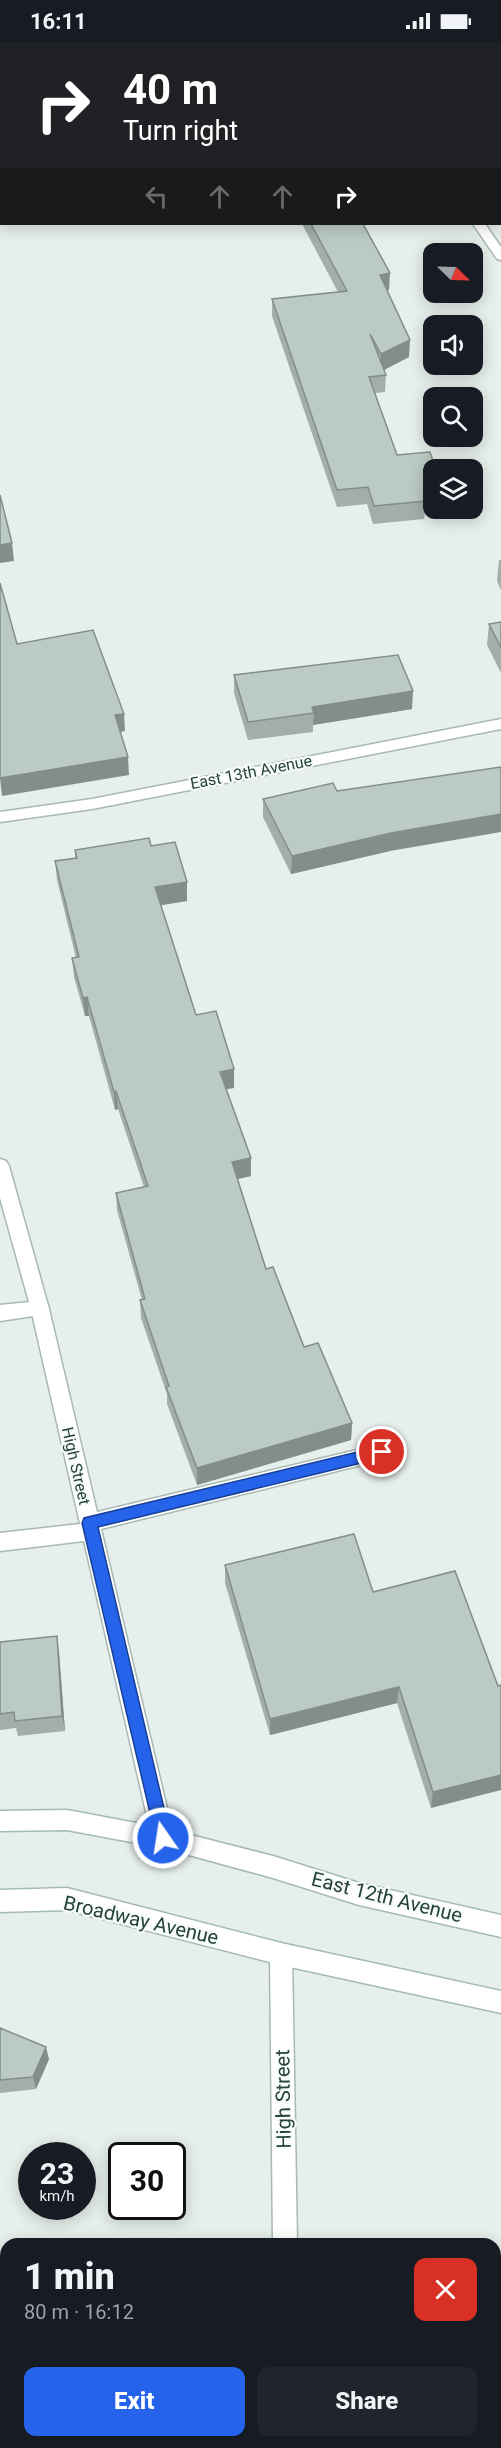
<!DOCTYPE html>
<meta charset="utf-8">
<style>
:root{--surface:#171b24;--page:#20242c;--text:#f1f3f6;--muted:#9ea1a6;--accent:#2563eb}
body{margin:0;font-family:Roboto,sans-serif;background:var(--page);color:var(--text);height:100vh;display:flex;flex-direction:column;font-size:22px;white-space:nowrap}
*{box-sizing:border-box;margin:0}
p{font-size:20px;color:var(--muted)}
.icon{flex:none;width:33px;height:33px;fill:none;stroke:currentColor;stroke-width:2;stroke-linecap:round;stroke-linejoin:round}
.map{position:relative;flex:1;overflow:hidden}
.details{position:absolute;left:0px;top:2196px;width:501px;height:210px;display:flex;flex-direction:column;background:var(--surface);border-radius:18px 18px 0 0;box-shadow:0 3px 15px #0003}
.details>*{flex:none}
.guide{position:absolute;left:0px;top:0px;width:501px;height:183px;box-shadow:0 3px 15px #0003;background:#202124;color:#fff;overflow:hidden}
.needle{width:39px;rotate:113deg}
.buttons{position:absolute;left:423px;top:201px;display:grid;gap:12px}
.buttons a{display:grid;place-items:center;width:60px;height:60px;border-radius:12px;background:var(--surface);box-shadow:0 3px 15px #0003;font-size:30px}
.speed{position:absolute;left:18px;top:2100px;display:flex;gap:12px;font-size:30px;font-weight:700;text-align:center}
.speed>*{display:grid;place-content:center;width:78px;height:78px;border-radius:50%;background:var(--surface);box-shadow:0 3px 15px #0003;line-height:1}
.speed small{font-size:15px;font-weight:400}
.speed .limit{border:3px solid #111;border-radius:9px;background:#fff;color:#111}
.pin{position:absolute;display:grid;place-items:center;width:51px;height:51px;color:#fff;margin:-26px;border:3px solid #fff;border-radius:50%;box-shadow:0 2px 6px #0007}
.me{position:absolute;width:66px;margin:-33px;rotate:347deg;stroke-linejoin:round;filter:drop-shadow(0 0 4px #0008)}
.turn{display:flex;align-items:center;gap:21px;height:126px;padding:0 24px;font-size:27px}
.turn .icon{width:78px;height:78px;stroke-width:2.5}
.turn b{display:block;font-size:42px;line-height:51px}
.lanes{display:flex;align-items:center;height:57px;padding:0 24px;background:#0003;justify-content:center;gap:30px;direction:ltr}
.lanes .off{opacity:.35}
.round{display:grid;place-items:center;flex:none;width:63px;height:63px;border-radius:12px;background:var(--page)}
.summary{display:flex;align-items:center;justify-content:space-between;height:102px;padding:0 24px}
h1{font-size:36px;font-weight:800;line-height:45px}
.button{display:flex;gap:12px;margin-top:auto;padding:12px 24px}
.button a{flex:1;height:69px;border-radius:12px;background:var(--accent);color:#fff;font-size:24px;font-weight:800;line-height:69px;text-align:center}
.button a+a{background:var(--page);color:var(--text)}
.status{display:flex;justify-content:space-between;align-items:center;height:42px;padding:0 30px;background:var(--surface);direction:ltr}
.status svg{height:16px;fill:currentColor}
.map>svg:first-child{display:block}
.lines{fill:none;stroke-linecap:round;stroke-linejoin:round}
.lane-casing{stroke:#a8b8b2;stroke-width:3}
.street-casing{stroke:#a8b8b2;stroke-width:3}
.secondary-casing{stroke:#a4bbb3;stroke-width:3}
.lane{fill:#fff;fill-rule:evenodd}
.street{fill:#fff;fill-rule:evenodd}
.secondary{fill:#fff;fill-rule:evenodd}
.wall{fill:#a1aea9}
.shaded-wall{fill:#838d89}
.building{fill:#bbcac4;stroke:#838d89;stroke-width:1.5}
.route{fill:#2563eb;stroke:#184099;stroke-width:1.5}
.labels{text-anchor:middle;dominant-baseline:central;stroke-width:4.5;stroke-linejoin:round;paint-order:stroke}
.street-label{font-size:16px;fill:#24423a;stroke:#f7fbf9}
.near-street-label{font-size:20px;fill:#24423a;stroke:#f7fbf9}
</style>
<div class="status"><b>16:11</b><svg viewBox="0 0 49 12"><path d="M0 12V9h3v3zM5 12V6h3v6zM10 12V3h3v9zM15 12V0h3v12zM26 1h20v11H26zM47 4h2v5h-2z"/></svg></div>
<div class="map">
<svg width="501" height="2406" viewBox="0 0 501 2406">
<rect width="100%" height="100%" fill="#e6efeb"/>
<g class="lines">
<defs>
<g id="lane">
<polygon points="40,1259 47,1262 49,1267 47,1272 0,1279 0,1263"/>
<polygon points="382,1402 389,1404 392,1410 389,1416 382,1418 101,1487 99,1495 92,1498 0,1509 0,1491 80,1482 82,1475 89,1472"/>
</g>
<g id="street">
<polygon points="352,0 362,0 363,2 352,2"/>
<polygon points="0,4 2,4 0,11"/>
<polygon points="473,182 485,182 501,205 501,218 497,217"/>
<polygon points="501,677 501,687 92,767 0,780 0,770 92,757"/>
<polygon points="0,1117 6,1119 9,1124 49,1267 174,1796 171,1803 163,1806 155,1803 152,1796 31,1267 0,1156"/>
<polygon points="281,1901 289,1904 292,1912 297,2202 273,2202 270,1912 273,1904"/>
<polygon points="302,2400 328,2400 330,2406 304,2406"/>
</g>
<g id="secondary">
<polygon points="67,1768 163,1786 273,1814 359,1841 501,1873 501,1895 359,1863 273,1836 163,1806 67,1788 0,1789 0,1769"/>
<polygon points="67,1846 281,1901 501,1949 501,1971 281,1923 67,1868 0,1870 0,1848"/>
</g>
</defs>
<use href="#lane" class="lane-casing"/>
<use href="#street" class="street-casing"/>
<use href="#secondary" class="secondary-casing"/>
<use href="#lane" class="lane"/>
<use href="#street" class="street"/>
<use href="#secondary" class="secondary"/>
</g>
<g class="wall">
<polygon points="434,0 501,0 501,66 500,63 500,2 435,2"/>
<polygon points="302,182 363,182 389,248 387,249 409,315 384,328 386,333 385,350 375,351 397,413 434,428 434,466 444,466 444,470 425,471 424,477 373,482 367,462 337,465 272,274 272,257 338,250"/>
<polygon points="499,518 501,518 501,548 497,539"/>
<polygon points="501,580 501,631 487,603 489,582"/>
<polygon points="234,633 412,667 313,683 313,690 248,698 234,651"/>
<polygon points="337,749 390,809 291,832 263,775 263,757"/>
<polygon points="151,804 187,840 187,859 161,863 196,973 234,1046 226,1047 251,1134 238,1137 266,1227 304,1305 352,1381 351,1398 197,1443 167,1362 167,1352 141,1276 140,1258 142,1258 117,1168 116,1151 144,1145 118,1067 115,1068 89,974 85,974 74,935 72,916 76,916 57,838 55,819 75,816 75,808"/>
<polygon points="225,1523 373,1550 498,1644 431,1766 397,1661 270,1693 225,1541"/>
<polygon points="0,1600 59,1610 65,1689 18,1694 16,1686 0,1688"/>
<polygon points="0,1986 49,2017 36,2047 0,2051"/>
<polygon points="440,2400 495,2400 501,2406 441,2406"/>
</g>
<g class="shaded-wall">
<polygon points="390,231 389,248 379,250 380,233"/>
<polygon points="410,298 409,315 380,330 381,312"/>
<polygon points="12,501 14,519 0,521 0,503"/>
<polygon points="413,649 412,667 313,683 314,671 312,665"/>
<polygon points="124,672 125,689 116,691 115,673"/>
<polygon points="128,715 129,733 2,754 0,736"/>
<polygon points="501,772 501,790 390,809 291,832 292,814 391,791"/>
<polygon points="187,840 187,859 156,864 155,845"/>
<polygon points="87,955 89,974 85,974 83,956"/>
<polygon points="234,1027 234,1046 220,1048 220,1030"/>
<polygon points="116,1049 118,1067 115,1068 114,1050"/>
<polygon points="251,1116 251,1134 233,1138 232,1120"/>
<polygon points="352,1381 351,1398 197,1443 197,1426"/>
<polygon points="57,1594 59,1610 65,1689 62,1674"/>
<polygon points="399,1645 397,1661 270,1693 270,1677"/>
<polygon points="501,1733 501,1748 431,1766 433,1750"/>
<polygon points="46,2005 49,2017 36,2047 33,2035"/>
</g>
<g class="building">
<polygon points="19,0 293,0 293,2 20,2"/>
<polygon points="445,0 501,0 501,48 500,46 500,2 446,2"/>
<polygon points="311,182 363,182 390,231 380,233 410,298 381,312 370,292 386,333 369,335 397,413 430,410 436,428 434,428 434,453 424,454 426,459 374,464 368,445 337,448 272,257 347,249"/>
<polygon points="0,453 12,501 0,503"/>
<polygon points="0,541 17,602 93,588 124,672 115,673 128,715 0,736"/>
<polygon points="501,580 501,606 489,582"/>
<polygon points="398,613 413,649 312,665 314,671 248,680 234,633"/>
<polygon points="501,725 501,772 391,791 292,814 263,757 333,741 337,749"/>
<polygon points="149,796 151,804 175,800 187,840 155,845 196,973 216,969 234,1027 220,1030 251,1116 232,1120 266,1227 273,1225 304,1305 318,1301 352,1381 197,1426 166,1345 169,1344 140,1258 145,1257 116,1151 148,1144 116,1049 114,1050 87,955 83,956 72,916 79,915 55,819 77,816 75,808"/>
<polygon points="354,1492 373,1550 455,1529 498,1644 501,1643 501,1733 433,1750 399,1645 270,1677 225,1523"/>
<polygon points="57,1594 62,1674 15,1679 14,1670 0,1672 0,1600"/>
<polygon points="0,1986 46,2005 33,2035 0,2038"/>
<polygon points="501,2253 501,2406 446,2406 444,2400 495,2400 495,2255"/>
</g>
<polygon class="route" points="382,1404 387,1406 389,1410 387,1414 382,1416 98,1485 171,1796 169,1801 163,1804 157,1801 82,1481 84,1476"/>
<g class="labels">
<g class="street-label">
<text transform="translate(251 730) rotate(-11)">East 13th Avenue</text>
<text transform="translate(76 1424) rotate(77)">High Street</text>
</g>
<g class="near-street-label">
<text transform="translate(387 1855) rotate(14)">East 12th Avenue</text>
<text transform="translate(141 1878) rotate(13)">Broadway Avenue</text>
<text transform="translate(283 2057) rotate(-91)">High Street</text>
</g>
</g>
</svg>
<div class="buttons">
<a><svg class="needle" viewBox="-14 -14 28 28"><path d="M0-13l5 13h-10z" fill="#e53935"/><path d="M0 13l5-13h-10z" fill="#9ea1a6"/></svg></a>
<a><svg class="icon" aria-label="sound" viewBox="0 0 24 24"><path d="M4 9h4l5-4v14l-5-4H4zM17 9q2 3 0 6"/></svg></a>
<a><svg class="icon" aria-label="search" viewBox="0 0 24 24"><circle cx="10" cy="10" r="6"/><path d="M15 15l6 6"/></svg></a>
<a><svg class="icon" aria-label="layers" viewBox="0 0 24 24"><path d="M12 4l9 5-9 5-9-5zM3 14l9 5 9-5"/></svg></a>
</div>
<div class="speed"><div>23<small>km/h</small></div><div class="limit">30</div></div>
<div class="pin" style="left:382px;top:1410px;background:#d93025"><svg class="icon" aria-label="arrive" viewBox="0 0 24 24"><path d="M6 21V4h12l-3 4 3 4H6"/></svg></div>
<svg class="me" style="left:163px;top:1796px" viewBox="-20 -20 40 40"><circle r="17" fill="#2563eb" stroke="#fff" stroke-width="3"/><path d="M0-11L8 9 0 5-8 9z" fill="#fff"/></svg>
<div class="guide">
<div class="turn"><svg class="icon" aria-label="right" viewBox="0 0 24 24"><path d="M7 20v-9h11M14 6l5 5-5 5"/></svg><div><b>40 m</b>Turn right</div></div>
<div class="lanes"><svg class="icon off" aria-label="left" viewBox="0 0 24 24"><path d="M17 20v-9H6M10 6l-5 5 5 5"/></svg><svg class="icon off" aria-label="ahead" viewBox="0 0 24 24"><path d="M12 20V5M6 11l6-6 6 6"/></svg><svg class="icon off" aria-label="ahead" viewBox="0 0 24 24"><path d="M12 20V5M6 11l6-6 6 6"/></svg><svg class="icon" aria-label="right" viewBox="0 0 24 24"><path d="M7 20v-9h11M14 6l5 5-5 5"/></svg></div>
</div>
<section class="details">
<div class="summary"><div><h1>1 min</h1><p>80 m · 16:12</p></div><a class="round" style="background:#d93025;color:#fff"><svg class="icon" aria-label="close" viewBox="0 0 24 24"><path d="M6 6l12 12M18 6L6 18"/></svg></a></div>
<div class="button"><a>Exit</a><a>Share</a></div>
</section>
</div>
